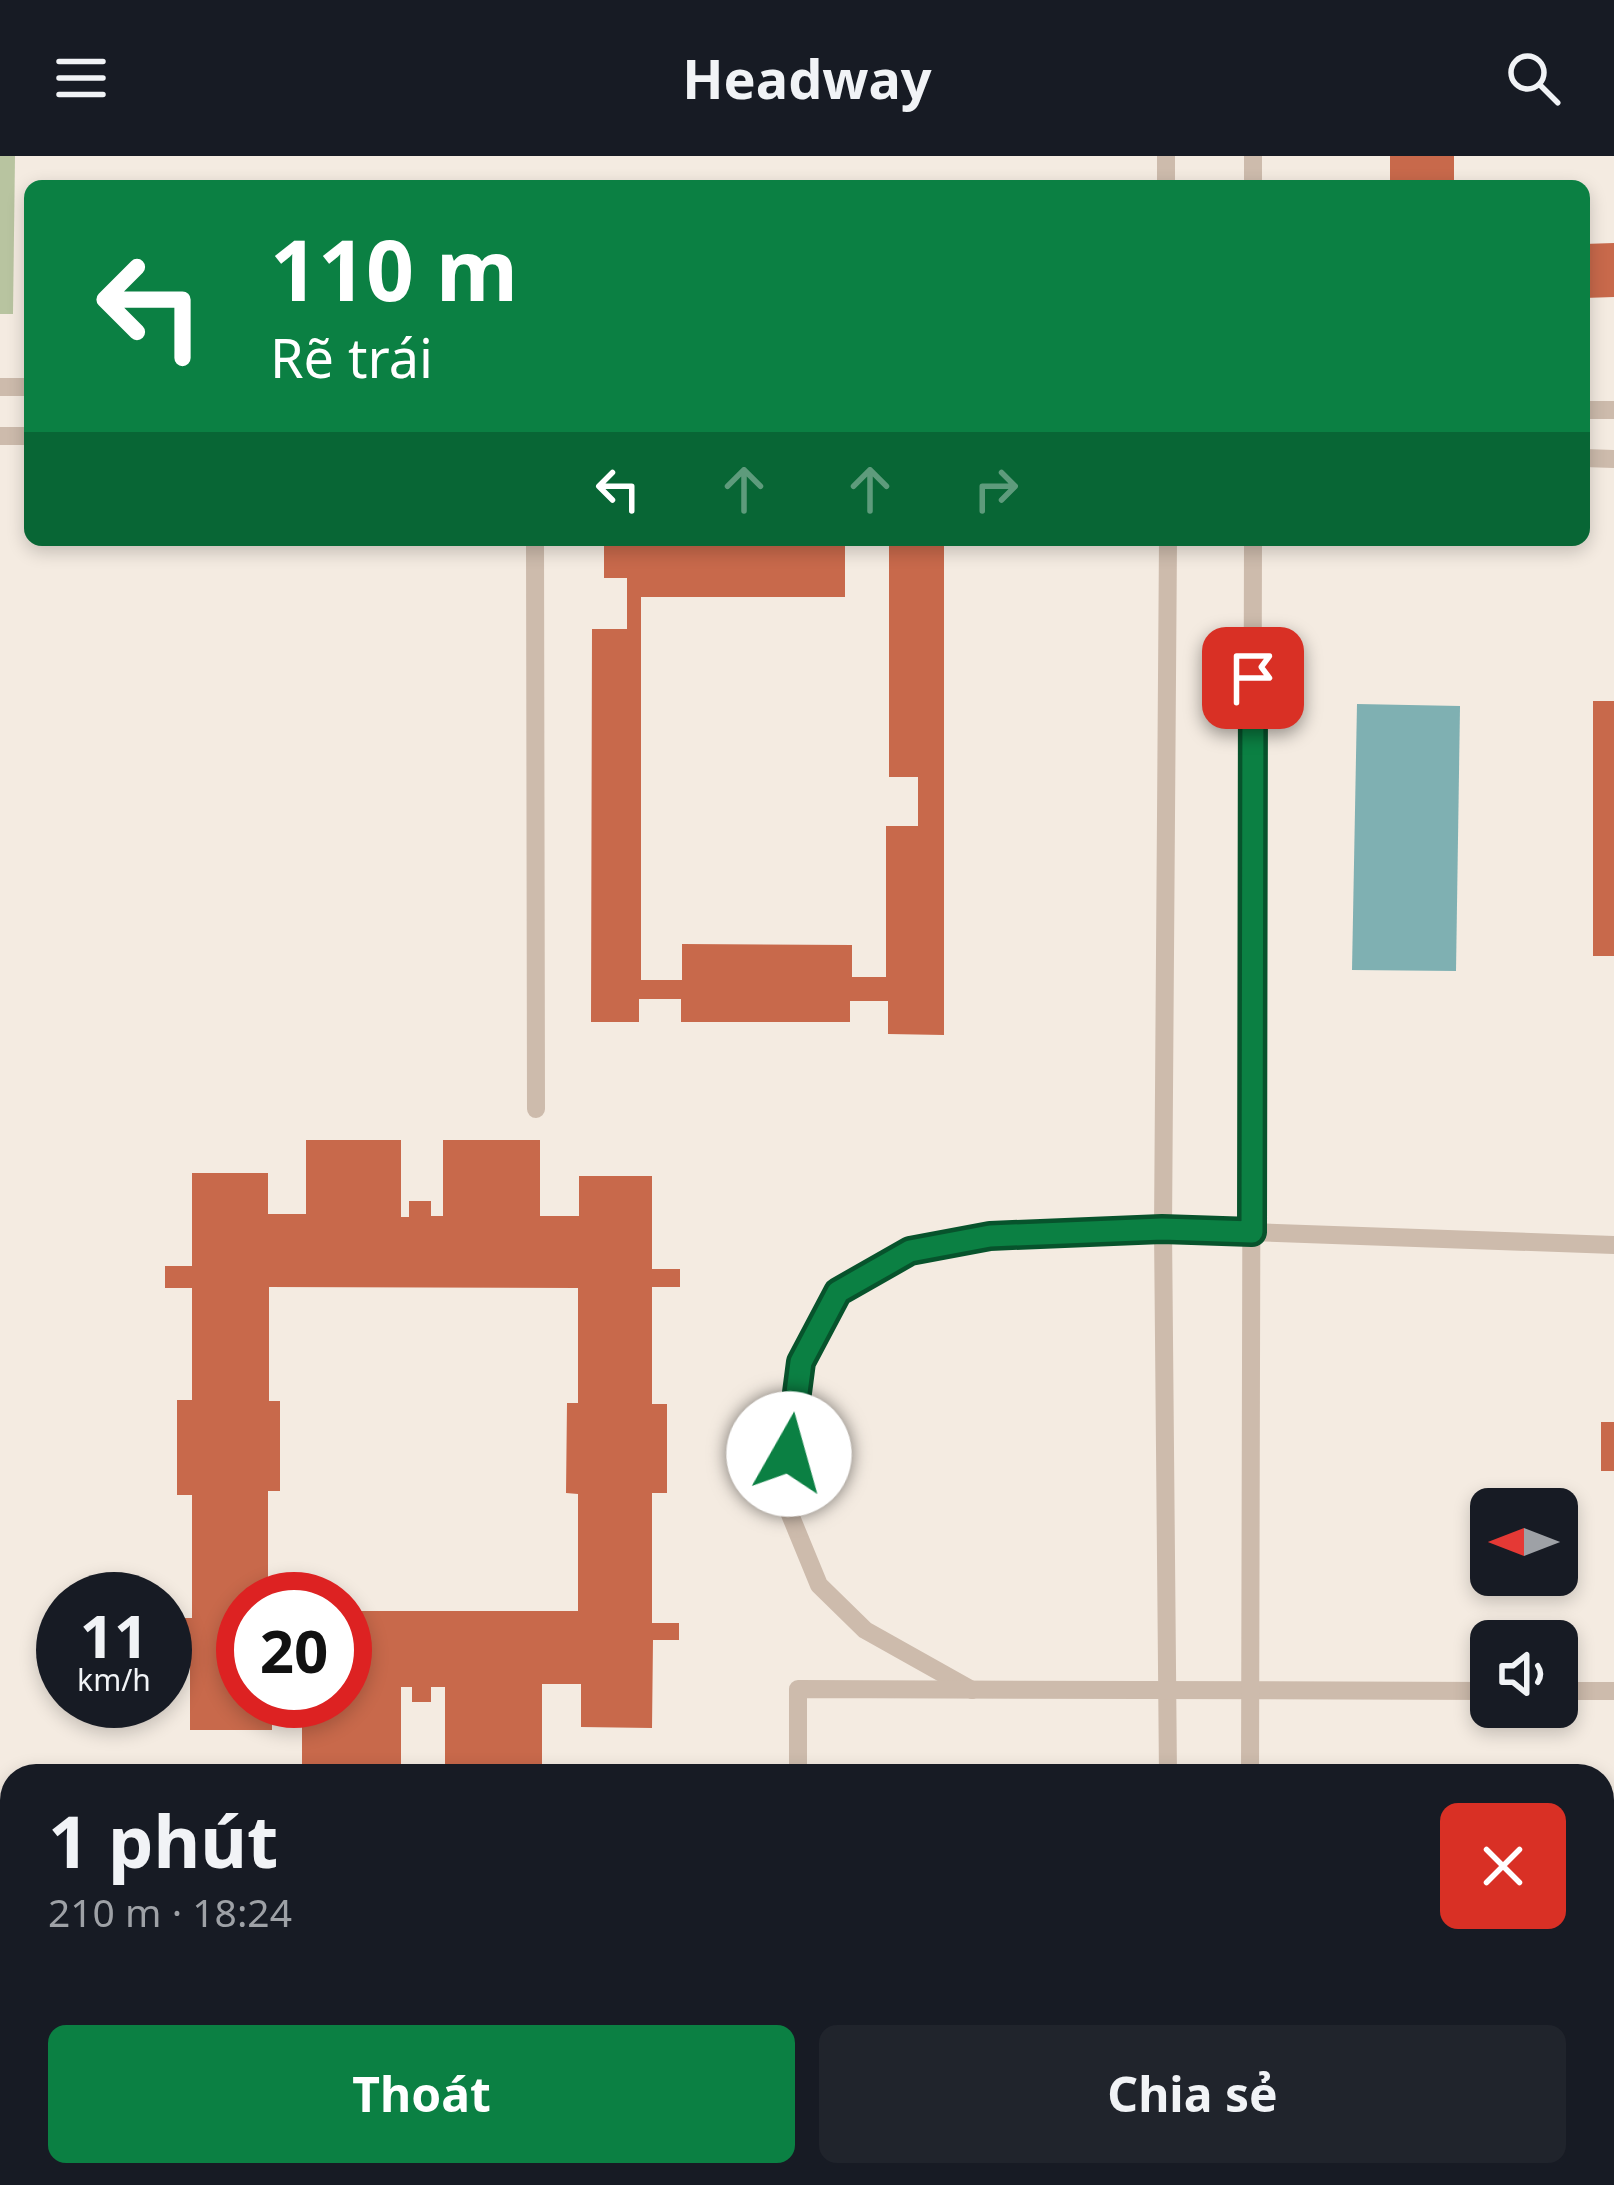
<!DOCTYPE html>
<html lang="vi">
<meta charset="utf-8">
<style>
:root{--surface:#171b24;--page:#20242c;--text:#f1f3f6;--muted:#9ea1a6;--accent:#0b8043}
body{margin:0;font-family:"Noto Sans",sans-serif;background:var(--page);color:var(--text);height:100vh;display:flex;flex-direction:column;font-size:45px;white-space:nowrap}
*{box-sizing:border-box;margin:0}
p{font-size:39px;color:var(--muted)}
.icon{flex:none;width:66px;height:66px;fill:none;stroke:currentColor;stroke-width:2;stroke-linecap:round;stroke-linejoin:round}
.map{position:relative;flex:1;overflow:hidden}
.panel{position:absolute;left:0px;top:1608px;width:1614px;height:423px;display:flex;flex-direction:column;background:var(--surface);border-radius:36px 36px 0 0;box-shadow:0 6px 18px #0003}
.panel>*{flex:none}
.hud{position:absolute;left:24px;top:24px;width:1566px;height:366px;border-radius:18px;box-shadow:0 6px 18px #0003;background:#0b8043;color:#fff;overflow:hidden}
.needle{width:78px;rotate:270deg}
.fabs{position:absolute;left:1470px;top:1332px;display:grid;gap:24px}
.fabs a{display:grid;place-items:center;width:108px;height:108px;border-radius:18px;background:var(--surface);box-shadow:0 6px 18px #0003;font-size:60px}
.speed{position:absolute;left:36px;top:1416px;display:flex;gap:24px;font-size:60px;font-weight:700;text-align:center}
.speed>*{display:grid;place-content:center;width:156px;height:156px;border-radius:50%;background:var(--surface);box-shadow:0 6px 18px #0003;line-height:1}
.speed small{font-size:30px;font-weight:400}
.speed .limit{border:18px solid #d22;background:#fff;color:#111}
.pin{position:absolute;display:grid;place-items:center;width:102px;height:102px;color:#fff;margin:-51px;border-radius:24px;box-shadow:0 6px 18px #0006}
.me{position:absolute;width:132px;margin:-66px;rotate:7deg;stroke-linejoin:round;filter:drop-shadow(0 0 9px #0008)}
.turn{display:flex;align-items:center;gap:42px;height:252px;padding:0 48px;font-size:54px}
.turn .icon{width:156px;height:156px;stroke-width:2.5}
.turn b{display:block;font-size:84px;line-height:102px}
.lanes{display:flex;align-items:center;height:114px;padding:0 48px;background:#0003;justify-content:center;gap:60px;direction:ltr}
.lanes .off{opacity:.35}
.round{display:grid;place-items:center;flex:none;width:126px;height:126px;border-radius:18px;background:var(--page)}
.head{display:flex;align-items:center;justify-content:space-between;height:204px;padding:0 48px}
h1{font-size:72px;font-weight:700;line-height:90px}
.primary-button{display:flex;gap:24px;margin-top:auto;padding:24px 48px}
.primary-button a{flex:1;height:138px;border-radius:18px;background:var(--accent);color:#fff;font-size:48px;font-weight:700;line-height:138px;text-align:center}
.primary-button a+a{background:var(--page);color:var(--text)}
header{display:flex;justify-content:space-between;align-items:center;height:156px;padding:0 48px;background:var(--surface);font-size:54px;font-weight:700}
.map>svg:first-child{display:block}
.garden{fill:#b8c4a0}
.water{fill:#7fb0b2}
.building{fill:#c8694b}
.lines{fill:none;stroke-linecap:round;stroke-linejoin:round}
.lane{stroke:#cdbbac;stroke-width:18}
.route-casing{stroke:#07532c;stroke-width:30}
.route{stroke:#0b8043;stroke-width:21}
</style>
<header><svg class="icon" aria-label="menu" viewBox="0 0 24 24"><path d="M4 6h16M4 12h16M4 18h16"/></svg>Headway<svg class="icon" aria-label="search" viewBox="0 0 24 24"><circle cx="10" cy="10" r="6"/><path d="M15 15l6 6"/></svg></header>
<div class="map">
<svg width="1614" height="2029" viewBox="0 0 1614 2029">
<rect width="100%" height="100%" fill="#f4ebe1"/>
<polygon class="garden" points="0,0 15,0 13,158 0,158"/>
<polygon class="water" points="1357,548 1460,550 1456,815 1352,814"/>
<g class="building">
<rect x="1390" y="0" width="64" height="30"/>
<polygon points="1614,87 1614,141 1584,142 1584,88"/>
<polygon points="604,384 845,384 845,441 641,441 641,824 682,824 682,788 852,789 852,821 886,821 886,670 918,670 918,621 889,621 889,384 944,384 944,879 888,878 888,845 850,845 850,866 681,866 681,843 639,843 639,866 591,866 592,473 627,473 627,422 604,422"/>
<rect x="1593" y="545" width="21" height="255"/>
<polygon points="306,984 401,984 401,1061 409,1061 409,1045 431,1045 431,1060 443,1060 443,984 540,984 540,1060 579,1060 579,1020 652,1020 652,1113 680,1113 680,1131 652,1131 652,1248 667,1248 667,1337 652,1337 652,1467 679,1467 679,1484 653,1484 652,1572 581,1571 581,1528 542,1528 542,1614 445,1614 445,1531 431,1531 431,1546 412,1546 412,1531 401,1531 401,1614 302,1614 302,1545 345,1545 345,1455 578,1455 578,1338 566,1337 567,1247 578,1247 578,1132 269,1131 269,1245 280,1245 280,1335 268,1335 268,1443 243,1443 243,1545 272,1545 272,1574 190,1574 190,1487 165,1487 165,1462 192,1462 192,1339 177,1339 177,1244 192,1244 192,1132 165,1132 165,1110 192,1110 192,1017 268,1017 268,1058 306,1058"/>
<rect x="1601" y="1266" width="13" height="49"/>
<rect x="1602" y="1651" width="12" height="113"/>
<polygon points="1602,1900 1610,1901 1610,1908 1614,1908 1614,1997 1607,1996 1607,2015 1602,2015"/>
</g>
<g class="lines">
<g class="lane">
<polyline points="1166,0 1166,30"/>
<polyline points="1253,30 1253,0"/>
<polyline points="0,231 30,231"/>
<polyline points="1584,254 1614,254"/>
<polyline points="0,280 30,280"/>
<polyline points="1584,302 1614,303"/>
<polyline points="535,384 536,953"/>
<polyline points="1168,384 1163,1073 1168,1620"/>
<polyline points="972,1534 865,1474 819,1429 789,1356 789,1298 801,1206 838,1136 910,1095 990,1080 1163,1073 1614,1089"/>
<polyline points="1557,1535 1614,1535"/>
<polyline points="798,1620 798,1533 1491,1535"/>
<polyline points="1250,1620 1253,384"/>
<polyline points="0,1722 12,1722"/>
<polyline points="522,2019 522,2029"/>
<polyline points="1183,2019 1193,2029"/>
<polyline points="595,2029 754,2019"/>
<polyline points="1219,2029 1227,2019"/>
</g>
</g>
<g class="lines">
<defs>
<polyline id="route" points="789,1298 801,1206 838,1136 910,1095 990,1080 1162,1073 1252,1076 1253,522"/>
</defs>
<use href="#route" class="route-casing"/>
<use href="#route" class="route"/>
</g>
</svg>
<div class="fabs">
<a><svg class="needle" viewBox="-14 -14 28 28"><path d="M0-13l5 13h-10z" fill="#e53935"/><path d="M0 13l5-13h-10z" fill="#9ea1a6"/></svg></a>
<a><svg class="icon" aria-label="sound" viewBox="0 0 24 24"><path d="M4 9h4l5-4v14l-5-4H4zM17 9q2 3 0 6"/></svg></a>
</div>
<div class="speed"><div>11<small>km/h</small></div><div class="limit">20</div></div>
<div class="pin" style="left:1253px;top:522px;background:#d93025"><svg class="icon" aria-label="arrive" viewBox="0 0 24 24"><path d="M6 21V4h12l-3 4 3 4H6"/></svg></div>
<svg class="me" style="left:789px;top:1298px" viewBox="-20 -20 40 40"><circle r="19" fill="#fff"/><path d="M0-13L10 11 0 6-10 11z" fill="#0b8043"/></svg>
<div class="hud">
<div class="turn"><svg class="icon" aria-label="left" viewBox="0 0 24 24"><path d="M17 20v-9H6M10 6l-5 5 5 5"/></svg><div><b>110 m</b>Rẽ trái</div></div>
<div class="lanes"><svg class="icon" aria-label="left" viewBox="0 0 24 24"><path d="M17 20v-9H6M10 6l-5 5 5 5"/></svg><svg class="icon off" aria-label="ahead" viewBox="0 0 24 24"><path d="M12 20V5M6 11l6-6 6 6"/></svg><svg class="icon off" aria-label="ahead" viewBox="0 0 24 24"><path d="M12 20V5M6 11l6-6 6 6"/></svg><svg class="icon off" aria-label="right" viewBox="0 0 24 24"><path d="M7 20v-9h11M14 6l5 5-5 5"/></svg></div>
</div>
<section class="panel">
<div class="head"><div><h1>1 phút</h1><p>210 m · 18:24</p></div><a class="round" style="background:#d93025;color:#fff"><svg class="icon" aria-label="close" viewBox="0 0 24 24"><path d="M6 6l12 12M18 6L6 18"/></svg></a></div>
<div class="primary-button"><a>Thoát</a><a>Chia sẻ</a></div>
</section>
</div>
